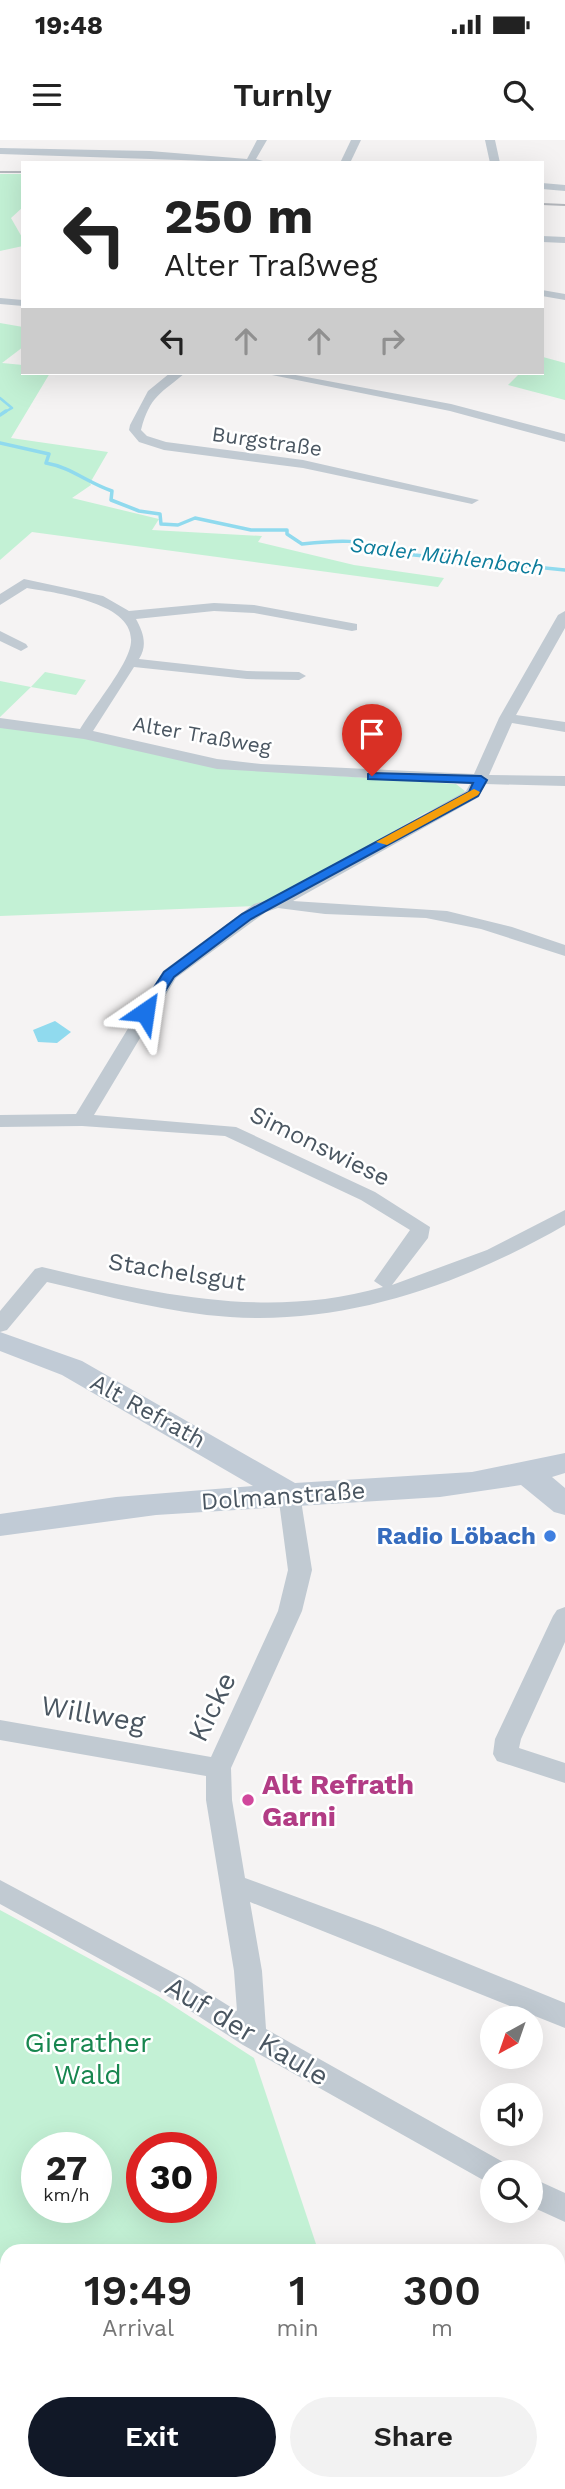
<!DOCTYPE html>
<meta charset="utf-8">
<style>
:root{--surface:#fff;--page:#f2f2f2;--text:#222;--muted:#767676;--accent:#111827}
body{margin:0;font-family:"Work Sans",sans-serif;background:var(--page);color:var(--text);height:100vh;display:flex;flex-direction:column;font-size:26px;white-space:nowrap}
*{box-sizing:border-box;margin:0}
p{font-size:23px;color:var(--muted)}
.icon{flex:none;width:38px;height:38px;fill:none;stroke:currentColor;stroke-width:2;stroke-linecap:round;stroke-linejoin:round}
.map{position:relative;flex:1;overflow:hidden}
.side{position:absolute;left:0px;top:2104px;width:565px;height:247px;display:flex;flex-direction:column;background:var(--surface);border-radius:21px 21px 0 0;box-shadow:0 7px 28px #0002}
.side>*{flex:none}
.guide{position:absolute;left:21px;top:21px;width:523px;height:214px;border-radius:0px;box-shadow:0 7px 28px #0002;background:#fff;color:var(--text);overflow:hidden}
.needle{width:46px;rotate:220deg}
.controls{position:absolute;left:480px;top:1866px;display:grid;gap:14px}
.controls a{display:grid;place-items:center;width:63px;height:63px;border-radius:50%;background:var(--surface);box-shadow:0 7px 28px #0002;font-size:35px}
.speed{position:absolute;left:21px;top:1992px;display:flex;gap:14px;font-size:35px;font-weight:700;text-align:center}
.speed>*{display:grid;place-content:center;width:91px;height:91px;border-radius:50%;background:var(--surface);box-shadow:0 7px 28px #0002;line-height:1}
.speed small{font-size:18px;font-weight:400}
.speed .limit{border:10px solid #d22;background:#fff;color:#111}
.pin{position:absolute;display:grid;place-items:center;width:60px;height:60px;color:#fff;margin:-72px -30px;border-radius:50% 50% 50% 0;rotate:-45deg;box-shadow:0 0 7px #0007}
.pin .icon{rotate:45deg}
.me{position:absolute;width:77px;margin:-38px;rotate:32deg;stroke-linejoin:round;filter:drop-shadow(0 0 5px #0008)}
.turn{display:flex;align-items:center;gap:24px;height:147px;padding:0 28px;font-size:32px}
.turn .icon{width:91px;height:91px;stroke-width:2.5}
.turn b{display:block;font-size:49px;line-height:60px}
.lanes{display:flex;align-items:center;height:66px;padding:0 28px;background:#0003;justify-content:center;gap:35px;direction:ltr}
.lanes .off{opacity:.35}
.eta{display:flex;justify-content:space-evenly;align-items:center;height:119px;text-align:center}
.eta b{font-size:42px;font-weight:600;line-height:49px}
.button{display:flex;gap:14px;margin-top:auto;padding:14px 28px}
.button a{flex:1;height:80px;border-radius:42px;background:var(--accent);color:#fff;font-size:28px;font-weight:600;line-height:80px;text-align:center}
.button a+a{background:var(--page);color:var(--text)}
.status{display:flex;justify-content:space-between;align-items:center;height:49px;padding:0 35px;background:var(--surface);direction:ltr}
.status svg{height:19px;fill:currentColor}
header{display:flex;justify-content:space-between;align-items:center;height:91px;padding:0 28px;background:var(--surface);font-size:32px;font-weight:600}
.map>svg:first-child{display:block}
.green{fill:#c3f1d5;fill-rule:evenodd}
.water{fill:#90daee}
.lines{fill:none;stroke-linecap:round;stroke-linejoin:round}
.stream-far1{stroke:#90daee;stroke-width:2.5}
.stream{stroke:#90daee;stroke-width:3.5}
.street{fill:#c1cad2;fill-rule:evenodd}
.secondary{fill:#c1cbd6;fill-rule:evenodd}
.tram{stroke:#b5b8bd;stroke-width:2}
.route{fill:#1a73e8;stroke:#114b97;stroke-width:2}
.slow{fill:#f59e0b}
.shop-dot{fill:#3f7fe0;stroke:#fff;stroke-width:2.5}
.hotel-dot{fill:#d1479c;stroke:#fff;stroke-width:2.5}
.labels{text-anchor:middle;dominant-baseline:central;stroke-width:5;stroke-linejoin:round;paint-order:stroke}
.far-street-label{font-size:21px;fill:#4a5661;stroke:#fff}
.far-water-label{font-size:21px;font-style:italic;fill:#0c7c9b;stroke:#fff}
.street-label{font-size:24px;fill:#4a5661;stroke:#fff}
.shop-label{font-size:24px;font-weight:bold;fill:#366cbe;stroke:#fff;text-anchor:end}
.near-street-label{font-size:28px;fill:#4a5661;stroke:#fff}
.near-hotel-label{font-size:28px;font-weight:bold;fill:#b23c85;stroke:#fff;text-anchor:start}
.near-park-label{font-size:28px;fill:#17864f;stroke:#fff}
</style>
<div class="status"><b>19:48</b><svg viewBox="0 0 49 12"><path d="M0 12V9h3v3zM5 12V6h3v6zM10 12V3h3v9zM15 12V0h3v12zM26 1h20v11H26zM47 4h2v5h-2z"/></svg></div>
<header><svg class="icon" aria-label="menu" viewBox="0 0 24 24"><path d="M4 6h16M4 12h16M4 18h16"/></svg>Turnly<svg class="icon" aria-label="search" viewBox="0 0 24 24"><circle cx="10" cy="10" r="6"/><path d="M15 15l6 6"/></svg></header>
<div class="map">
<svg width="565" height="2349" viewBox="0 0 565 2349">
<rect width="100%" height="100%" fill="#f5f3f3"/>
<g class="green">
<polygon points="0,34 23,34 23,67 11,78 23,99 23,106 0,111"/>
<polygon points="0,183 23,187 23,207 2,223 23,225 23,233 50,233 11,298 108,312 90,343 91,345 72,358 159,379 152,390 262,396 258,402 354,425 444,438 438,447 32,392 0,420"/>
<polygon points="543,217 565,223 565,260 508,245 520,233 542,233"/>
<polygon points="45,532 86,540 76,555 31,547 0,577 0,541 31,547"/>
<polygon points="0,585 68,593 224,628 456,644 465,651 457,659 425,673 276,760 256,766 0,776"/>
<path d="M0,1770L158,1856L254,1918L318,2110H7V2343H394L396,2349H0ZM37,2007H96V2067H37ZM142,2007H201V2067H142Z"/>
</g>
<polygon class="water" points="55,881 71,892 57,903 38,902 33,890"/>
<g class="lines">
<polyline class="stream-far1" points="0,258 12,268 3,273"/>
<g class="stream">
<polyline points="0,275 6,271"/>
<path d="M0,303L49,314L46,323C70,327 88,343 112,351L111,360L139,371L160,374L161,384L178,385L195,378L251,390H287V394L302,404C340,400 359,398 394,413L565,430"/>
</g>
<g class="street">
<polygon points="257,0 267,0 256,19 270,23 0,14 0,8 150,11 247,19"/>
<polygon points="351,0 361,0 350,23 340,23"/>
<polygon points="485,0 495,0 500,23 490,23"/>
<polygon points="542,43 565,45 565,51 542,49"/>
<polygon points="542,96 565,97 565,103 542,102"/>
<polygon points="542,150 565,154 565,160 542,156"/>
<polygon points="0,158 23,160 23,166 0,164"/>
<path d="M170,233H185C162,253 150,255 141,290L147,296L166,302L303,320L479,360L472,364L303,328L164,310L139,302L129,290L130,285L148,251Z"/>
<polygon points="262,233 285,233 451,264 565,294 565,302 450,271"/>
<path d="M24,439L103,456L129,471L214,463L254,465L357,484V490L352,491L254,473L214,471L136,479C143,492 148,505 139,519L247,531L299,532L306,536L299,540L247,539L134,527L93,591L217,619L261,624L474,634L499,578L558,475L565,471V488L516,575L565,582V592L512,583L489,635L565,636V646L485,644L479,657L293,761L447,771L512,787L565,805V816L481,789L426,778L325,774L278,768L266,772L176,838L94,975L236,987L375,1052L430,1087L428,1098L392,1145L487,1110L565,1070V1085C465,1143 348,1185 230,1177C168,1173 107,1156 47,1142L7,1190L0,1192V1171L35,1129L42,1127C156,1154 267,1180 383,1147L374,1141L410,1090L361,1060L225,996L82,986L0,987V975L76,974L163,831L254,764L271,759L466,651L470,644L217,629L84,599L0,588V578L80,589C93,568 122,532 129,511C146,463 55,453 27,448L0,465V454Z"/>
<polygon points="0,491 26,504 28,507 21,511 0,501"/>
<polygon points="289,1346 297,1348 300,1354 312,1430 302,1471 231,1628 232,1660 245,1738 378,1787 565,1863 565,1888 250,1762 262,1831 266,1889 503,2022 508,2032 492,2032 492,2045 243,1905 169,1857 0,1764 0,1740 189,1841 237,1871 234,1831 206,1660 206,1636 0,1600 0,1580 211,1617 278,1471 288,1430 278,1354 281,1348"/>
<polygon points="565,1467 565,1502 521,1599 519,1608 565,1623 565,1643 497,1621 493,1614 495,1599 553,1476 557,1470"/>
<polygon points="530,2037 565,2053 565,2082 530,2066"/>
<polygon points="558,2207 565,2209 565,2239 558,2237"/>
</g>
<polygon class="secondary" points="0,1192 82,1221 295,1343 472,1332 565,1313 565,1333 552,1337 565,1348 565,1375 554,1372 521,1345 440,1357 156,1375 0,1396 0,1374 116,1357 253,1346 62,1235 0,1211"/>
<g class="tram">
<polyline points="0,32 23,32"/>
<polyline points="542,64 565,65"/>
</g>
</g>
<polygon class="route" points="372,633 481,636 487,640 478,656 251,779 174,837 150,875 140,875 138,872 164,832 242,774 469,652 473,643 368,639 368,634"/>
<polygon class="slow" points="474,649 480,652 478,655 387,705 376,702"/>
<circle class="shop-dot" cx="550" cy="1396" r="7"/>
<circle class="hotel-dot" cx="248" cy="1660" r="7"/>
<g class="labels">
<g class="far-street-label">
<text transform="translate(267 301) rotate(8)">Burgstraße</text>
<text transform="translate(202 595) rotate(10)">Alter Traßweg</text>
</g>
<g class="far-water-label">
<text transform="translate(447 416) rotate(7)">Saaler Mühlenbach</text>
</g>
<g class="street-label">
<text transform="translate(320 1006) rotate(26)">Simonswiese</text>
<text transform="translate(177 1132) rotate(9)">Stachelsgut</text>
<text transform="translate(148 1271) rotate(29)">Alt Refrath</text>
<text transform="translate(283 1356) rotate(-4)">Dolmanstraße</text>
</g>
<g class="shop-label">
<text x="536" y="1396">Radio Löbach</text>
</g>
<g class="near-street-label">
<text transform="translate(212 1567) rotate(-64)">Kicke</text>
<text transform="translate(93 1574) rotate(10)">Willweg</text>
<text transform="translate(247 1891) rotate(31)">Auf der Kaule</text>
</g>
<g class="near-hotel-label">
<text x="262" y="1644">Alt Refrath<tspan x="262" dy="32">Garni</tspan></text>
</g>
<g class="near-park-label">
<text x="88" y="1902">Gierather<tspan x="88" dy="32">Wald</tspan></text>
</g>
</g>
</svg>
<div class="controls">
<a><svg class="needle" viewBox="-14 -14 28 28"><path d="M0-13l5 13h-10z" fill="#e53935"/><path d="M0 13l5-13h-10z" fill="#767676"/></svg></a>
<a><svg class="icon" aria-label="sound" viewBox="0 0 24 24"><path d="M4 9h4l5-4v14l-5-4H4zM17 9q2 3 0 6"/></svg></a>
<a><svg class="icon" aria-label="search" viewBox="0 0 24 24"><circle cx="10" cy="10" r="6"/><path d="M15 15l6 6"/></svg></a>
</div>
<div class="speed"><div>27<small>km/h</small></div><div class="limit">30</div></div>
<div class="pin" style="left:372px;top:636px;background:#d93025"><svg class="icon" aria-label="arrive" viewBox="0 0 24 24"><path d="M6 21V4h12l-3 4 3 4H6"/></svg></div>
<svg class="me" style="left:145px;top:872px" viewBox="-20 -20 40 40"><path d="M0-17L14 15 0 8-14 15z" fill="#1a73e8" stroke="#fff" stroke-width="4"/></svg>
<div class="guide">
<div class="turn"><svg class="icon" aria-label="left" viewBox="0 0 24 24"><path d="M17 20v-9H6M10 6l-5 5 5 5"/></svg><div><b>250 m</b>Alter Traßweg</div></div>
<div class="lanes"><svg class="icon" aria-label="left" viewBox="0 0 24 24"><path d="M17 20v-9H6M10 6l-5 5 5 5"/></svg><svg class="icon off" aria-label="ahead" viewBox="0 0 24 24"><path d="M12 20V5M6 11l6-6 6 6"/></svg><svg class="icon off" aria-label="ahead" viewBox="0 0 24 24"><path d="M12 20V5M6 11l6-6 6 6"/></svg><svg class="icon off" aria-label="right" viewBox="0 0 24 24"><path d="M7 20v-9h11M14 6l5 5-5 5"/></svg></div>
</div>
<section class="side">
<div class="eta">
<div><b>19:49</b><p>Arrival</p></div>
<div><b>1</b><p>min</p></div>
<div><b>300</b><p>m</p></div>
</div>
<div class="button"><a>Exit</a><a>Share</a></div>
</section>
</div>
